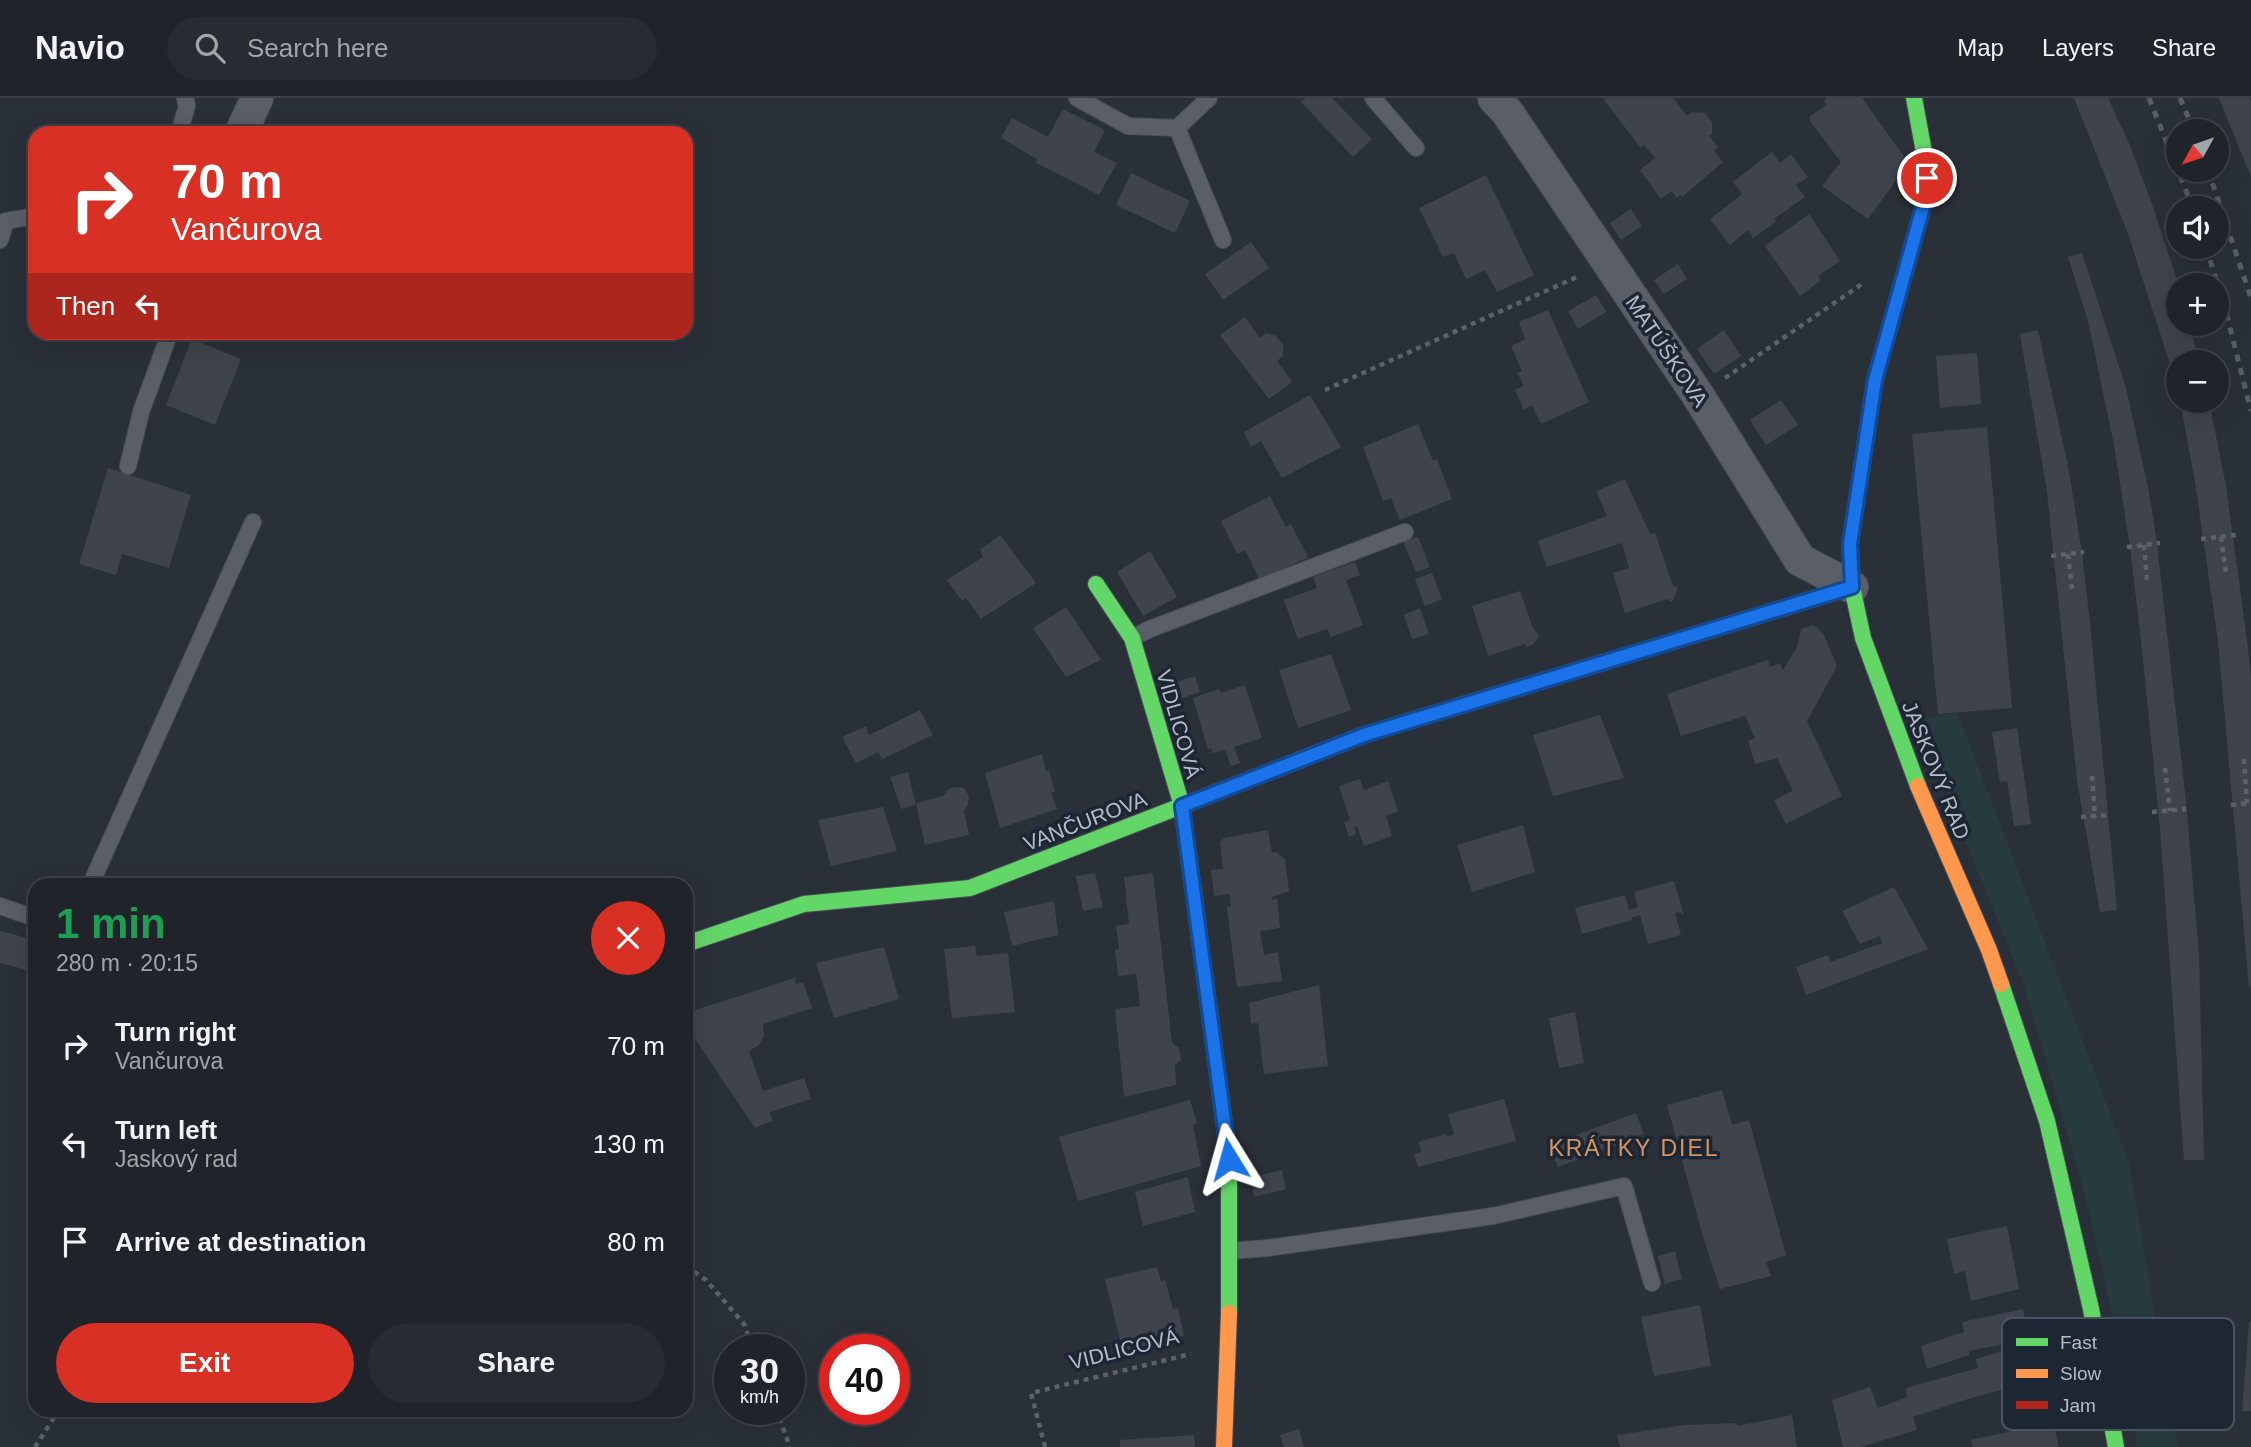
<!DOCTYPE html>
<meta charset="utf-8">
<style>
:root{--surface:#20242a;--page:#282c32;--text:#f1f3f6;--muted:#a2a4a8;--line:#3d4147;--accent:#d93025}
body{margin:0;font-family:Arial,sans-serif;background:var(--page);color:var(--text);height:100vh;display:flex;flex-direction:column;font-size:26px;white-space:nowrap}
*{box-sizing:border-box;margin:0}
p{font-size:23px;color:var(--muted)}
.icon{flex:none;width:38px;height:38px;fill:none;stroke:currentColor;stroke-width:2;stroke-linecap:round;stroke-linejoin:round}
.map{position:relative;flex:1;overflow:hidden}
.panel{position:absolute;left:28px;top:780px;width:665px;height:539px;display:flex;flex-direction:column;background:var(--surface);border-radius:21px;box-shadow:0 7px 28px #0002,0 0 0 2px var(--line)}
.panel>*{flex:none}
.top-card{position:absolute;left:28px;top:28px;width:665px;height:214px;border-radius:21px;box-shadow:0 7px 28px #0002,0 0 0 2px var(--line);background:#d93025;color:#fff;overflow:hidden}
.needle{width:46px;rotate:230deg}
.fabs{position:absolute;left:2166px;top:21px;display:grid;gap:14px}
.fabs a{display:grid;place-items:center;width:63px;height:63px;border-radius:50%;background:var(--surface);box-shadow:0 7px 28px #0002,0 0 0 2px var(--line);font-size:35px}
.speed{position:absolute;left:714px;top:1236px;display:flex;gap:14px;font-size:35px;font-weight:700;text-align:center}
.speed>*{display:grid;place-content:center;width:91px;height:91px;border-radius:50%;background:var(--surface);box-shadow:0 7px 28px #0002,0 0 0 2px var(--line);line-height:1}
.speed small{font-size:18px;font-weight:400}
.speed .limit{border:10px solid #d22;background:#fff;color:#111}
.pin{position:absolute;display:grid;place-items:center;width:60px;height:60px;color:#fff;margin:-30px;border:4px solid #fff;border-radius:50%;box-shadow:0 2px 7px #0007}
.me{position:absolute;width:77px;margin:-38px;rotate:352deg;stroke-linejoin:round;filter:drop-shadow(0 0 5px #0008)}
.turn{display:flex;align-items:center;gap:24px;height:147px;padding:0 28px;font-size:32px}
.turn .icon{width:91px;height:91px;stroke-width:2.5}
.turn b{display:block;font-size:49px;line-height:60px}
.then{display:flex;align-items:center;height:66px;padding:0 28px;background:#0003;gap:14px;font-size:26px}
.round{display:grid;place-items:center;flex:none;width:74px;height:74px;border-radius:37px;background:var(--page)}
.headline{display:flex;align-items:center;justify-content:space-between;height:119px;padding:0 28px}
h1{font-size:42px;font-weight:600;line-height:52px;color:#1e9e55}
.primary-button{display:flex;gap:14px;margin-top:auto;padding:14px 28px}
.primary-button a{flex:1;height:80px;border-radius:42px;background:var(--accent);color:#fff;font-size:28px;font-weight:600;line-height:80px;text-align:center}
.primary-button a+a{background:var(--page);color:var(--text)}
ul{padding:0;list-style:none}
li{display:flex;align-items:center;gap:21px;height:98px;padding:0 28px}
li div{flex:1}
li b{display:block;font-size:26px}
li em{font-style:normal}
header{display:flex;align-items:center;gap:42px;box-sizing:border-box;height:98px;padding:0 35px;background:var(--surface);border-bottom:2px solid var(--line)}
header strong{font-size:33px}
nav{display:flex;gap:38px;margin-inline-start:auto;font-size:24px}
.search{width:490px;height:63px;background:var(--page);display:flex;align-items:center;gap:18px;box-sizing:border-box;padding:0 24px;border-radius:38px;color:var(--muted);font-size:26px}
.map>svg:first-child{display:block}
.green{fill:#273a3e}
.building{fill:#3f444c}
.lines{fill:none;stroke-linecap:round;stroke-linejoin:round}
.lane-casing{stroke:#484c55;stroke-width:18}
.street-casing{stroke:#484c55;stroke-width:34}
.fast-casing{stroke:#484c55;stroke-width:18}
.slow-casing{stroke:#484c55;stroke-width:18}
.jam-casing{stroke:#484c55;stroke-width:18}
.path{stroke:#5c6268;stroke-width:4.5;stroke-dasharray:5 5;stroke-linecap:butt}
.lane{stroke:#5a5e66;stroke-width:16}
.street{stroke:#5a5e66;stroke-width:32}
.fast{stroke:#63d668;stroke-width:16}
.slow{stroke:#ff974d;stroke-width:16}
.jam{stroke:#b3261e;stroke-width:16}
.rail{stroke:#595d64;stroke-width:5;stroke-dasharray:7 7;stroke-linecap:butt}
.route-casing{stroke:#114b97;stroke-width:18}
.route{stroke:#1a73e8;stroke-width:12}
.labels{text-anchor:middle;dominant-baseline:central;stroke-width:7;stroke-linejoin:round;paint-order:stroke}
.street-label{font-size:21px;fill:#b4bcc9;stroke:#1d2633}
.neighbourhood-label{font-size:23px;letter-spacing:2px;fill:#d59563;stroke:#1d2633}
.key{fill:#1d2633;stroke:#4a5360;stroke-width:2}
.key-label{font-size:19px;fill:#b4bcc9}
</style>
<header>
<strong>Navio</strong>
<div class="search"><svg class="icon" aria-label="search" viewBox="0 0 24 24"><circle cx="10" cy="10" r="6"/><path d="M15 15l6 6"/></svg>Search here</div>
<nav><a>Map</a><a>Layers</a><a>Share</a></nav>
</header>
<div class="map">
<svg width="2251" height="1349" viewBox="0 0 2251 1349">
<rect width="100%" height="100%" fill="#2a3038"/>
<polygon class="green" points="1958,615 2129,1064 2178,1349 2137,1349 2123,1264 2085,1097 2024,888 1956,720 1924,620"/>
<g class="building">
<polygon points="1306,0 1332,0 1372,41 1353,59 1301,4"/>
<polygon points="1606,0 1673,0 1687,18 1692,14 1705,15 1712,24 1712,36 1709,38 1718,49 1714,53 1723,64 1682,99 1681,96 1677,100 1671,93 1661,101 1640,72 1655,60 1644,47 1640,49 1604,2"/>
<polygon points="1826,0 1862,0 1906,61 1907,67 1868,121 1822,88 1841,64 1810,23 1810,18 1827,7 1824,4"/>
<polygon points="2074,0 2108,0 2128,43 2152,106 2179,188 2179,226 2189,226 2200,264 2179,264 2179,294 2127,133"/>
<polygon points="2219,0 2249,0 2251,4 2251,79"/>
<polygon points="1063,11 1105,32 1094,54 1117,65 1099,97 1036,65 1037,61 1001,40 1012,20 1048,39"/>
<polygon points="1772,54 1780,65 1791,56 1808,79 1796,87 1805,99 1774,121 1776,124 1753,140 1748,132 1730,147 1710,121 1742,96 1733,84"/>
<polygon points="1131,75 1190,103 1175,135 1116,107"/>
<polygon points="1486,77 1534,177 1497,194 1485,172 1466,181 1454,155 1443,159 1419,110"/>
<polygon points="1631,111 1642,128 1621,142 1610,125"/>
<polygon points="1809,116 1840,163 1818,178 1821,182 1800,198 1765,148"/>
<polygon points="1251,144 1269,170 1223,202 1205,176"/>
<polygon points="2082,155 2126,290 2149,394 2157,446 2186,704 2199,856 2204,1062 2184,1062 2160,730 2142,552 2130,449 2114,347 2088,223 2068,159"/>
<polygon points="1678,166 1687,181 1664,196 1654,182"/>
<polygon points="1596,197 1606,214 1578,231 1568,213"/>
<polygon points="1548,212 1589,304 1541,326 1532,307 1524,312 1515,292 1524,288 1517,275 1522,273 1511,248 1525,241 1519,224"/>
<polygon points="1245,219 1260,240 1266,235 1276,238 1283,247 1283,258 1277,263 1292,284 1269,301 1220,237"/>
<polygon points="1724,232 1741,258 1714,276 1697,251"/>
<polygon points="2038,232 2068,368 2082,455 2090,525 2117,812 2100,814 2077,682 2047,394 2020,236"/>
<polygon points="192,241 241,261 215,327 166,307"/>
<polygon points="1977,255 1981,306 1940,310 1936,258"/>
<polygon points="1310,297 1341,349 1282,380 1261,343 1251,349 1244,334"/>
<polygon points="1781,302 1798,327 1766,347 1750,322"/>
<polygon points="2180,303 2209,303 2226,388 2247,542 2251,581 2251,889 2249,889 2218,543 2195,384"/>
<polygon points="1418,326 1433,363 1437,361 1452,401 1400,422 1391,400 1383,403 1363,349"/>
<polygon points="1987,329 2012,610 1938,616 1912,336"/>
<polygon points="108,370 191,397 169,470 122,456 116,477 79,466"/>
<polygon points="1625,381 1650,436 1655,435 1673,488 1678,490 1672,504 1667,501 1625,515 1613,475 1629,470 1622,445 1547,469 1538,443 1607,418 1596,393"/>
<polygon points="1270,398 1286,429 1291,426 1308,459 1260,483 1245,452 1237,456 1221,423"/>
<polygon points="1000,437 1036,485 981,521 966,500 962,503 947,482 983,459 980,452"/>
<polygon points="1418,439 1430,469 1416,474 1403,444"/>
<polygon points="1150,453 1177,499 1143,518 1117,474"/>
<polygon points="1355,464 1360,477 1346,482 1363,527 1331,539 1327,531 1298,541 1284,502 1317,490 1313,479"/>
<polygon points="1432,475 1442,501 1425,508 1415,481"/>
<polygon points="1520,493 1533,530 1539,538 1534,546 1527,549 1525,546 1488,558 1472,508"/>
<polygon points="1066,509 1101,562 1066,579 1033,530"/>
<polygon points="1420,510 1429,536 1412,541 1404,517"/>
<polygon points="1814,527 1824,537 1837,568 1807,623 1842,698 1786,726 1774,702 1793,693 1777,660 1755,666 1748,643 1755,640 1745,618 1681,638 1667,596 1768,562 1770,569 1780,565 1783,572 1797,549 1801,531"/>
<polygon points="1331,556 1351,612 1298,630 1279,572"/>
<polygon points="1195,578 1200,594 1176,602 1171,586"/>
<polygon points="1245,587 1262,640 1234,649 1240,665 1231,668 1225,652 1212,655 1211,650 1208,651 1193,600 1219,591 1221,595"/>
<polygon points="920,612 933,637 882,661 878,654 856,665 842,639 866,628 869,637"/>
<polygon points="1600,617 1624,680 1553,698 1533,637"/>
<polygon points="2017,630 2031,726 2014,728 2007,683 2000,684 1992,634"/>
<polygon points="1042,656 1046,673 1049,672 1055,694 1051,694 1057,711 1000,730 985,675"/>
<polygon points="908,674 916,707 901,711 890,679"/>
<polygon points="1360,681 1364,692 1388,683 1398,713 1386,718 1392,738 1364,748 1357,728 1354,729 1356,736 1349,739 1344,724 1350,722 1339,688"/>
<polygon points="960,689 964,690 969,698 968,706 964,713 969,737 925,747 916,705 943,698 950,690"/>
<polygon points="883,709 897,753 831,768 818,722"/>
<polygon points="1523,727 1535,774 1472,794 1457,747"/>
<polygon points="1268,732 1272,755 1276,754 1285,761 1289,793 1272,799 1272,802 1277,800 1280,830 1260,833 1264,857 1278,854 1282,883 1237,889 1227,809 1231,808 1230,796 1214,798 1211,772 1223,771 1220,744 1224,740"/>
<polygon points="1095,775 1103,809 1083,813 1076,778"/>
<polygon points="1153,775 1172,945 1179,950 1181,962 1175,967 1176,987 1124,999 1115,911 1140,908 1136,876 1118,878 1115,852 1119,851 1116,828 1129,826 1124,779"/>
<polygon points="1674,783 1684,818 1680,814 1675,815 1681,837 1648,846 1640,817 1631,820 1632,822 1582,836 1575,810 1625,797 1629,812 1638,809 1634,794"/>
<polygon points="1894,789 1928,851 1806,897 1796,869 1828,857 1831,864 1882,845 1880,838 1860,846 1842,813"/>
<polygon points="1054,803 1058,837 1012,848 1004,814"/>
<polygon points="0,833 35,842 35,874 0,865"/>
<polygon points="975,848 977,858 1008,855 1015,914 952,920 944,851"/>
<polygon points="884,849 899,901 834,920 816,865"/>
<polygon points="795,880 796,886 803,884 812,910 763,926 764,938 759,947 749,953 763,993 804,980 811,1001 770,1014 772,1023 755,1030 695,941 686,915"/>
<polygon points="1319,887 1328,968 1264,976 1258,925 1251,926 1249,905"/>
<polygon points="1575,914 1584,965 1559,970 1549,920"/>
<polygon points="1722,992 1732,1027 1749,1022 1786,1157 1766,1164 1771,1178 1720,1191 1702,1135 1667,1007"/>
<polygon points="1504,1001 1516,1043 1418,1069 1414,1056 1422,1054 1418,1044 1446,1036 1446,1039 1454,1036 1448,1016"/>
<polygon points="1190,1002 1197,1025 1193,1027 1201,1068 1078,1103 1059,1039"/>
<polygon points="1636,1015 1644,1036 1558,1069 1549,1047"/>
<polygon points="1282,1072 1286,1091 1254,1099 1251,1079"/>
<polygon points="1188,1079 1195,1114 1143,1128 1135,1094"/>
<polygon points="2007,1128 2019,1191 1971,1203 1965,1173 1954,1176 1947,1141"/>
<polygon points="1675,1153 1682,1181 1665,1186 1658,1158"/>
<polygon points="1157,1169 1161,1183 1165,1182 1173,1211 1178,1210 1184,1238 1123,1253 1105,1181"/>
<polygon points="1700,1207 1711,1268 1654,1278 1641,1219"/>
<polygon points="2023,1211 2029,1241 1969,1253 1969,1257 1927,1271 1921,1248 1964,1234 1962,1224"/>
<polygon points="2249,1224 2251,1224 2251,1313 2242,1313"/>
<polygon points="2029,1245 2042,1285 2014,1295 2012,1289 1971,1300 1913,1319 1917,1332 1861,1349 1843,1349 1832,1302 1870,1289 1878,1310 1907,1299 1906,1290 1978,1270 1976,1261"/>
<polygon points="1792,1317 1797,1349 1620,1349 1617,1337 1685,1327 1737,1325 1737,1328"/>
<polygon points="2053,1324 2059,1349 1973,1349 1971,1342"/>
<polygon points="1299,1331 1304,1349 1284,1349 1280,1337"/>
<polygon points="1194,1337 1195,1349 1120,1349 1120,1342"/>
</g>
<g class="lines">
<defs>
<g id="lane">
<polyline points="1077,0 1128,28 1177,30 1209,0"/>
<polyline points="1373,0 1416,50"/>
<polyline points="1177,30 1223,142"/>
<polyline points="179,35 187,8 185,0"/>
<polyline points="0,142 6,123 35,118"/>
<polyline points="128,368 141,314 170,234"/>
<polyline points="1132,540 1150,531 1405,434"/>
<polyline points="90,788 253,424"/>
<polyline points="0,808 35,820"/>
<polyline points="1229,1153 1268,1150 1493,1118 1624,1088 1652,1185"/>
</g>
<g id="street">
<polyline points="1494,0 1507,14 1699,299 1800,462 1852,489"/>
<polyline points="241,35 257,0"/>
</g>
<g id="fast">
<polyline points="1914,0 1924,54 1923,109 1875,282 1850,446 1852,489 1863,540 1918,688"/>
<polyline points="1096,486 1132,540 1182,708 1229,1061 1229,1215"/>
<polyline points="1711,532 1852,489"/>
<polyline points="686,846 804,806 970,790 1364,637 1399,626"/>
<polyline points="2001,886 2047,1023 2091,1211 2116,1349"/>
</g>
<g id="slow">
<polyline points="1918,688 1989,852 2001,886"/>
<polyline points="1224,1349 1229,1215"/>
</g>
<polyline id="jam" points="1399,626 1711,532"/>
</defs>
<use href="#lane" class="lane-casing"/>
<use href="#street" class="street-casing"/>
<use href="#fast" class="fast-casing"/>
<use href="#slow" class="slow-casing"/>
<use href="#jam" class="jam-casing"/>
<g class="path">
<polyline points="1725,280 1862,186"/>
<polyline points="1325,292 1579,178"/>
<polyline points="2221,439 2226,475"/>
<polyline points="2201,441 2236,437"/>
<polyline points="2144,447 2147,483"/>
<polyline points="2127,449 2160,445"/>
<polyline points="2068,456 2072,491"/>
<polyline points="2051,458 2084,454"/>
<polyline points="2244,661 2247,705"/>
<polyline points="2165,670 2170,713"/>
<polyline points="2092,678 2095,719"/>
<polyline points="2231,707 2251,705"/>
<polyline points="2152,714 2186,711"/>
<polyline points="2081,719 2110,717"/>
<polyline points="686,1168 706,1182 744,1226 753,1251"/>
<polyline points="776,1311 790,1349"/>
<polyline points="35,1349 59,1312"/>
<polyline points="1045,1349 1031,1295 1191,1256"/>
</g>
<use href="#lane" class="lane"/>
<use href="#street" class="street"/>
<use href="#fast" class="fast"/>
<use href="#slow" class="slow"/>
<use href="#jam" class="jam"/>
<g class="rail">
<polyline points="2149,0 2193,110"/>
<polyline points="2180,0 2194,33"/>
<polyline points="2208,72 2251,200"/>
<polyline points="2206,149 2225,210 2251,313"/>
</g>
</g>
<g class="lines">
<defs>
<polyline id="route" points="1229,1061 1182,708 1364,637 1852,489 1850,446 1875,282 1923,109 1927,80"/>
</defs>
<use href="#route" class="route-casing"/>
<use href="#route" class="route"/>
</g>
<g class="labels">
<g class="street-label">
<text transform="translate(1667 253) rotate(56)">MATÚŠKOVA</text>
<text transform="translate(1179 626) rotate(74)">VIDLICOVÁ</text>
<text transform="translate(1936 672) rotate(68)">JASKOVÝ RAD</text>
<text transform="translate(1085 723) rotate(-21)">VANČUROVA</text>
<text transform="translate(1124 1251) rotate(-14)">VIDLICOVÁ</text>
</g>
<g class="neighbourhood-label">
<text x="1634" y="1050">KRÁTKY DIEL</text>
</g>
</g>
<rect x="2002" y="1220" width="232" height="112" rx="10" class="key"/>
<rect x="2016" y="1240" width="32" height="8" fill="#63d668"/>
<rect x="2016" y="1271" width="32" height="9" fill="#ff974d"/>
<rect x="2016" y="1303" width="32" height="8" fill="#b3261e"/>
<g class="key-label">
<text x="2060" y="1251">Fast</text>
<text x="2060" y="1282">Slow</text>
<text x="2060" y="1314">Jam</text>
</g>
</svg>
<div class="fabs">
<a><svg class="needle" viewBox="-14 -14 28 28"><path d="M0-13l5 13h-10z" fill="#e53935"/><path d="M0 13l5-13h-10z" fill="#a2a4a8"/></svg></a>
<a><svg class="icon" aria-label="sound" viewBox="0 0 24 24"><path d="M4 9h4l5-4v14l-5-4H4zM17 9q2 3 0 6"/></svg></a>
<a>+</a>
<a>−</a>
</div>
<div class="speed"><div>30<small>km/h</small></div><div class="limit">40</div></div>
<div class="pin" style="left:1927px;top:80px;background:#d93025"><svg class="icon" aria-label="arrive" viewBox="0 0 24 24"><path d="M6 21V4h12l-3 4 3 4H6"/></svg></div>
<svg class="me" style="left:1229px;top:1061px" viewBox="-20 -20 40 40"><path d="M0-17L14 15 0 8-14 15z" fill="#1a73e8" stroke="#fff" stroke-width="4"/></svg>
<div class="top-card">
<div class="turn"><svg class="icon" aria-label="right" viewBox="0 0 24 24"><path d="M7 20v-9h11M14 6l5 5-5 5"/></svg><div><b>70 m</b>Vančurova</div></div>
<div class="then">Then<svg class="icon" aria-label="left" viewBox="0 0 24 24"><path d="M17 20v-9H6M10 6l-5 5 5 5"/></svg></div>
</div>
<section class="panel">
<div class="headline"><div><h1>1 min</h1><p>280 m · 20:15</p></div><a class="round" style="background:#d93025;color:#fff"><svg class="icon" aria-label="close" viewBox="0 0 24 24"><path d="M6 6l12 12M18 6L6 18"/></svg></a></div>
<ul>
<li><svg class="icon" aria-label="right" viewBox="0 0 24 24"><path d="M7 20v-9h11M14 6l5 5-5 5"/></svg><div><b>Turn right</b><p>Vančurova</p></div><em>70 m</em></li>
<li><svg class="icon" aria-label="left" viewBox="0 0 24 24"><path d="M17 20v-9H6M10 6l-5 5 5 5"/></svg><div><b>Turn left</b><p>Jaskový rad</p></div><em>130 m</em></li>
<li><svg class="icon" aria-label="arrive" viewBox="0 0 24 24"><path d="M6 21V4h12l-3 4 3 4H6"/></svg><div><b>Arrive at destination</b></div><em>80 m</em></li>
</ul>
<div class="primary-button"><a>Exit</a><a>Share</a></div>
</section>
</div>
